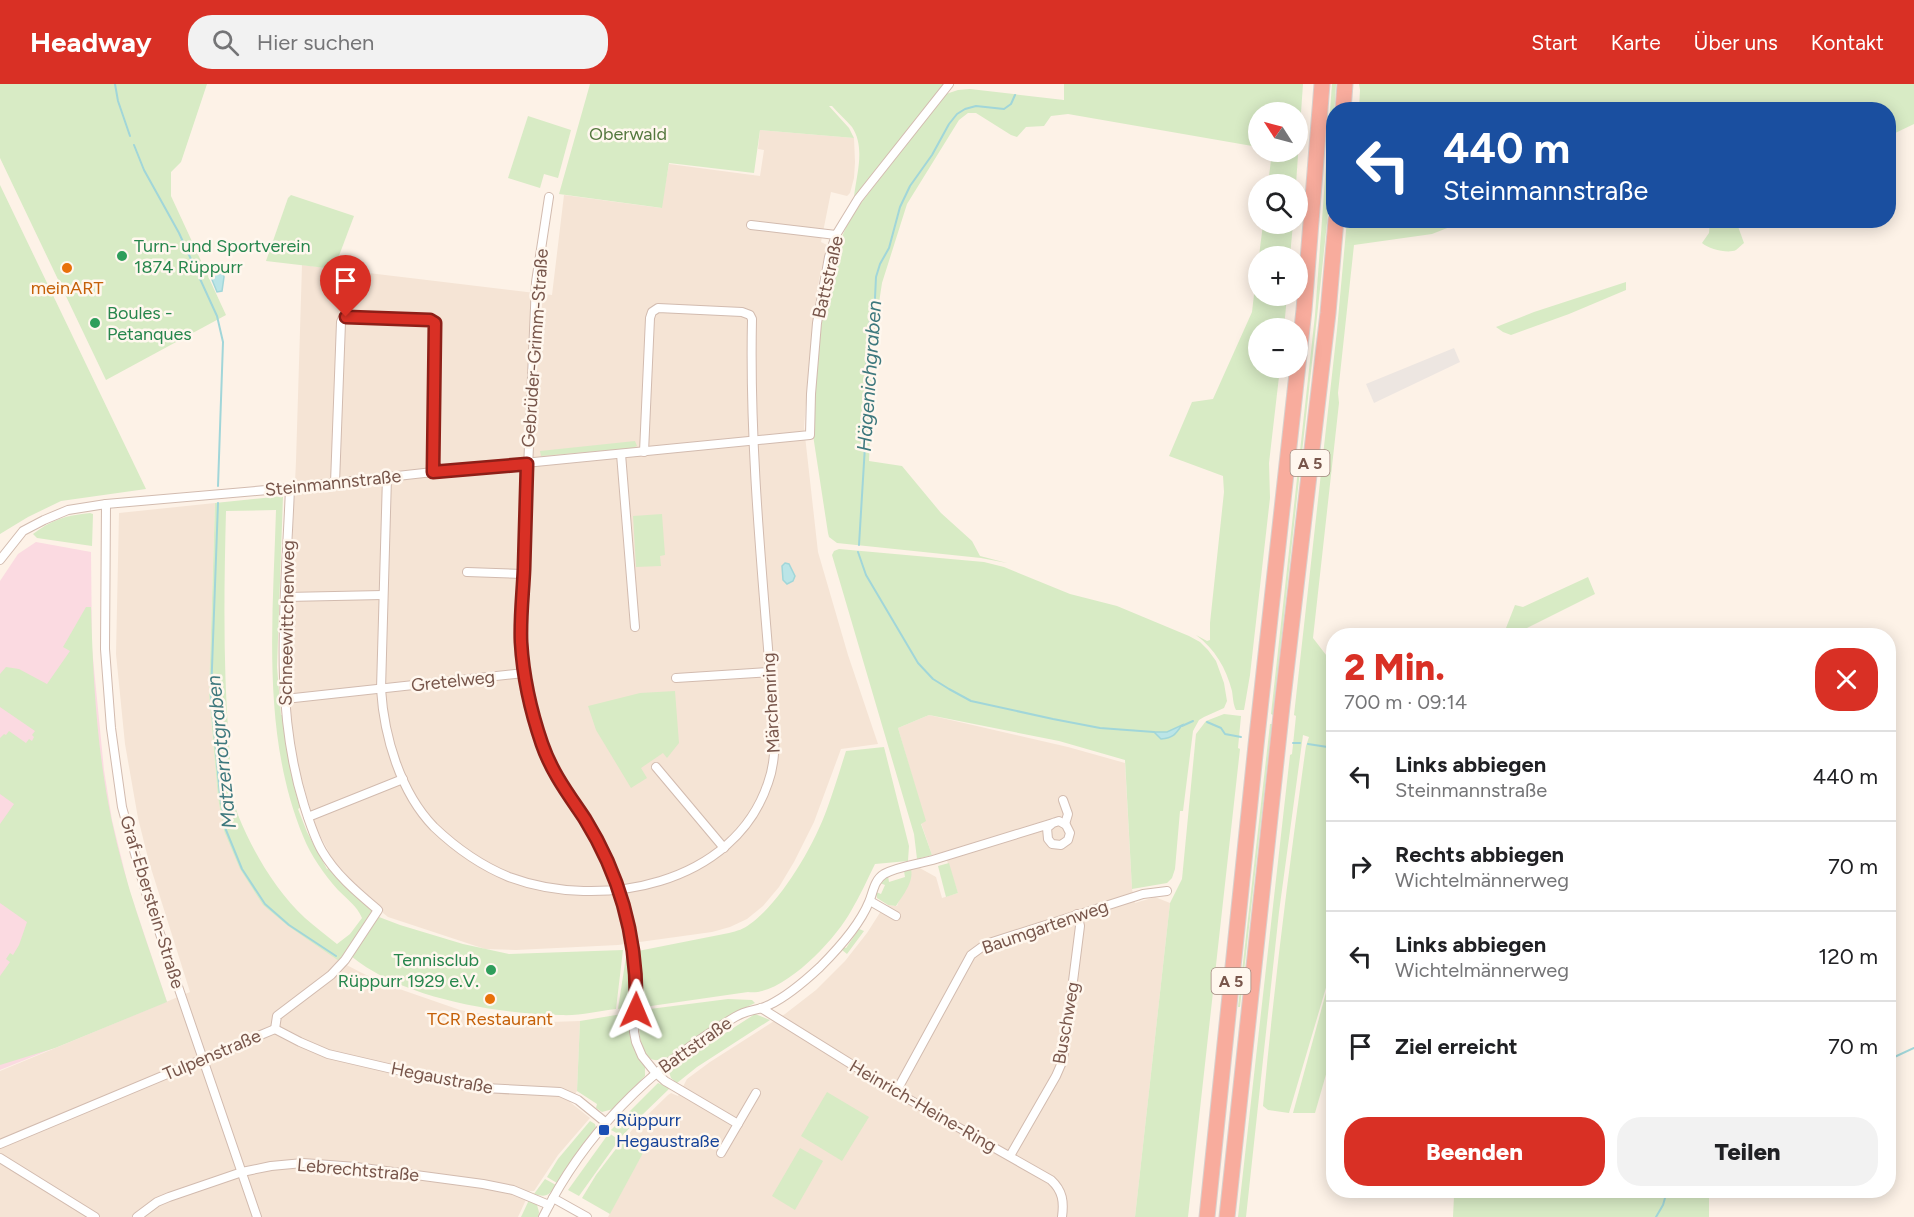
<!DOCTYPE html>
<html lang="de">
<meta charset="utf-8">
<style>
:root{--surface:#fff;--page:#f2f2f2;--text:#202124;--muted:#757577;--line:#e0e0e0;--accent:#d93025}
body{margin:0;font-family:Figtree,sans-serif;background:var(--page);color:var(--text);height:100vh;display:flex;flex-direction:column;font-size:22px;white-space:nowrap}
*{box-sizing:border-box;margin:0}
p{font-size:20px;color:var(--muted)}
.icon{flex:none;width:33px;height:33px;fill:none;stroke:currentColor;stroke-width:2;stroke-linecap:round;stroke-linejoin:round}
.map{position:relative;flex:1;overflow:hidden}
.sheet{position:absolute;left:1326px;top:544px;width:570px;height:570px;display:flex;flex-direction:column;background:var(--surface);border-radius:24px;box-shadow:0 3px 15px #0003}
.sheet>*{flex:none}
.banner{position:absolute;left:1326px;top:18px;width:570px;height:126px;border-radius:24px;box-shadow:0 3px 15px #0003;background:#1a4fa0;color:#fff;overflow:hidden}
.needle{width:39px;rotate:306deg}
.controls{position:absolute;left:1248px;top:18px;display:grid;gap:12px}
.controls a{display:grid;place-items:center;width:60px;height:60px;border-radius:50%;background:var(--surface);box-shadow:0 3px 15px #0003;font-size:30px}
.pin{position:absolute;display:grid;place-items:center;width:51px;height:51px;color:#fff;margin:-62px -26px;border-radius:50% 50% 50% 0;rotate:-45deg;box-shadow:0 0 6px #0007}
.pin .icon{rotate:45deg}
.me{position:absolute;width:66px;margin:-33px;rotate:1deg;stroke-linejoin:round;filter:drop-shadow(0 0 4px #0008)}
.turn{display:flex;align-items:center;gap:21px;height:126px;padding:0 18px;font-size:27px}
.turn .icon{width:78px;height:78px;stroke-width:2.5}
.turn b{display:block;font-size:42px;line-height:51px}
.round{display:grid;place-items:center;flex:none;width:63px;height:63px;border-radius:24px;background:var(--page)}
.headline{display:flex;align-items:center;justify-content:space-between;height:102px;padding:0 18px}
h1{font-size:36px;font-weight:800;line-height:45px;color:var(--accent)}
.action{display:flex;gap:12px;margin-top:auto;padding:12px 18px}
.action a{flex:1;height:69px;border-radius:24px;background:var(--accent);color:#fff;font-size:24px;font-weight:800;line-height:69px;text-align:center}
.action a+a{background:var(--page);color:var(--text)}
ul{padding:0;list-style:none}
li{display:flex;align-items:center;gap:18px;height:90px;padding:0 18px;border-top:2px solid var(--line)}
li div{flex:1}
li b{display:block;font-size:22px}
li em{font-style:normal}
header{display:flex;align-items:center;gap:36px;box-sizing:border-box;height:84px;padding:0 30px;background:var(--accent);color:#fff}
header strong{font-size:28px}
nav{display:flex;gap:33px;margin-inline-start:auto;font-size:21px}
.search{width:420px;height:54px;background:var(--page);display:flex;align-items:center;gap:15px;box-sizing:border-box;padding:0 21px;border-radius:24px;color:var(--muted);font-size:22px}
.map>svg:first-child{display:block}
.residential{fill:#f5e4d5}
.industrial{fill:#ede6e1}
.medical{fill:#fbdae1}
.green{fill:#d8ebc5;fill-rule:evenodd}
.water{fill:#bbe5e7;stroke:#a1d6d9;stroke-width:1.5}
.lines{fill:none;stroke-linecap:round;stroke-linejoin:round}
.stream{stroke:#a1d6d9;stroke-width:2}
.street-casing{stroke:#d2bbaf;stroke-width:10}
.highway-casing{stroke:#d9d0cd;stroke-width:17}
.street{stroke:#fff;stroke-width:8}
.highway{stroke:#f8ac9d;stroke-width:15}
.route-casing{stroke:#8d1f18;stroke-width:15}
.route{stroke:#d93025;stroke-width:10}
.leisure-dot{fill:#2e9e5b;stroke:#fff7ee;stroke-width:2}
.food-dot{fill:#e8710a;stroke:#fff7ee;stroke-width:2}
.transit-dot{fill:#1a4fb4;stroke:#fff7ee;stroke-width:2}
.labels{text-anchor:middle;dominant-baseline:central;stroke-width:5;stroke-linejoin:round;paint-order:stroke}
.shield{fill:#fff7ee;stroke:#a0867c;stroke-width:1.5}
.shield-label{font-size:16px;font-weight:bold;fill:#78564b}
.park-label{font-size:18px;fill:#55783f;stroke:#fff7ee}
.leisure-label{font-size:18px;fill:#27864d;stroke:#fff7ee;text-anchor:start}
.street-label{font-size:18px;fill:#78564b;stroke:#fff7ee}
.food-label{font-size:18px;fill:#c56008;stroke:#fff7ee}
.transit-label{font-size:18px;fill:#164399;stroke:#fff7ee;text-anchor:start}
.water-label{font-size:20px;font-style:italic;fill:#3d787d;stroke:#fff7ee}
</style>
<header>
<strong>Headway</strong>
<div class="search"><svg class="icon" aria-label="search" viewBox="0 0 24 24"><circle cx="10" cy="10" r="6"/><path d="M15 15l6 6"/></svg>Hier suchen</div>
<nav><a>Start</a><a>Karte</a><a>Über uns</a><a>Kontakt</a></nav>
</header>
<div class="map">
<svg width="1914" height="1133" viewBox="0 0 1914 1133">
<rect width="100%" height="100%" fill="#fdf2e7"/>
<g class="residential">
<polygon points="760,46 854,54 855,78 854,94 850,109 847,112 831,108 821,158 827,161 819,196 812,245 804,343 818,468 848,571 878,660 841,665 814,738 794,778 779,803 763,822 747,835 730,843 712,848 618,861 516,866 485,865 388,833 383,829 383,824 350,795 332,774 316,744 297,680 291,639 287,596 288,556 296,377 302,181 552,211 564,111 661,124 669,80 760,92 764,66 758,65"/>
<polygon points="215,419 209,610 218,714 224,747 339,877 360,888 385,900 460,926 498,933 551,938 580,937 577,1007 570,1018 590,1034 558,1071 534,1107 530,1107 518,1133 0,1133 0,987 190,908 149,778 138,734 125,660 116,570 119,429"/>
<polygon points="929,631 1068,663 1125,679 1132,805 1135,819 1155,813 1170,819 1135,1133 608,1133 644,1066 628,1057 628,1051 632,1046 668,1011 671,1009 678,1012 687,995 710,978 785,930 816,906 845,877 867,849 881,827 884,828 888,821 897,822 911,785 918,783 936,793 942,814 958,809 944,768 932,771 921,739 925,737 898,644"/>
</g>
<polygon class="industrial" points="1454,264 1460,278 1374,319 1366,300"/>
<polygon class="medical" points="36,458 91,468 92,564 104,686 112,736 129,805 167,918 0,986 0,497 18,470"/>
<g class="green">
<polygon points="0,0 207,0 181,78 171,88 171,112 226,231 106,296 0,74"/>
<path d="M590,0H944L854,113C856,92 866,64 852,43C846,36 838,29 832,22H829L849,44L854,54L760,46L754,89L669,79L662,124L559,110Z"/>
<polygon points="1064,0 1303,0 1296,100 1268,100 1272,68 1298,68 1298,28 1258,28 1258,63 1068,30 1051,32 1044,42 1026,43 1017,53 1011,51 976,29 968,29 959,36 907,120 882,199 875,245 869,377 902,382 941,429 972,457 980,472 1007,479 981,474 837,459 829,453 828,449 813,351 818,259 836,166 848,139 861,119 946,10 958,6 970,5 1064,16"/>
<polygon points="1332,0 1336,0 1329,120 1317,233 1273,631 1271,630 1315,231"/>
<polygon points="1359,0 1914,0 1914,40 1889,52 1888,26 1359,25 1360,6"/>
<polygon points="528,32 571,46 558,94 544,90 540,104 508,94"/>
<polygon points="0,101 146,405 61,417 28,433 0,450"/>
<polygon points="291,111 354,132 334,185 266,177 288,114"/>
<path d="M1347,136L1465,137L1432,150L1354,161L1338,309L1339,319L1313,554L1333,580V880L1289,1029L1268,1026L1263,1022C1274,902 1289,782 1306,662L1309,653L1303,651L1279,828L1246,1133H1238L1290,671L1292,670L1296,632L1294,631L1337,246Z"/>
<path d="M1710,137H1736L1744,159C1741,161 1739,164 1736,166C1728,170 1709,165 1702,159L1709,149Z"/>
<polygon points="1263,140 1293,140 1290,172 1259,172"/>
<path d="M1258,176V212H1287L1284,244H1258V284H1280L1269,379L1270,414L1250,591L1244,626H1236C1233,620 1233,613 1232,607C1226,584 1215,565 1196,551L1207,557L1210,556V539L1224,408L1223,392L1169,372L1192,318L1213,315L1252,228Z"/>
<polygon points="1626,198 1626,206 1569,230 1511,251 1503,248 1496,243 1534,228"/>
<polygon points="635,357 637,362 633,364 541,372 540,367"/>
<path d="M283,412L277,583L281,631H283L301,723L298,725L307,748L327,785L331,783L372,825L373,828L339,877L288,842L263,821L240,785L224,747L218,714L209,610L215,419ZM276,426C273,534 261,650 303,752C311,772 324,790 338,806C347,815 357,822 362,834L350,850L337,860C326,851 315,843 305,834C276,807 253,768 238,731C230,709 231,683 229,659C223,582 224,505 226,427Z"/>
<path d="M90,429L93,430L92,462L37,454L33,450C51,436 67,431 90,429Z"/>
<polygon points="662,430 665,471 660,472 661,482 636,483 633,432"/>
<polygon points="839,465 984,478 1004,483 1070,510 1117,522 1189,552 1200,558 1208,566 1216,577 1224,599 1227,617 1224,624 1204,633 1199,636 1193,647 1183,727 1180,727 1175,785 1172,794 1167,799 1132,805 1125,676 1059,657 929,631 898,644 926,737 921,740 932,771 917,775 914,750 832,471 834,467"/>
<polygon points="1588,493 1595,510 1511,552 1495,552 1506,544 1515,521 1523,523"/>
<path d="M86,523H91C93,595 97,668 112,738C125,800 147,858 167,918L55,964L0,981V892L10,878L6,875L10,869L13,871L19,861L27,838L0,819V740L14,720L0,710V654L4,650L6,651L9,647L26,659L29,655L32,657L34,653L32,651L35,647L0,623V590L6,583L19,585L47,600L70,567L63,563Z"/>
<polygon points="675,607 679,659 667,674 663,669 641,684 647,694 631,704 596,646 588,622 640,609"/>
<polygon points="1224,630 1241,632 1238,664 1240,665 1188,1133 1135,1133 1170,819 1182,795 1196,650 1206,637"/>
<polygon points="1270,640 1272,640 1240,923 1238,923"/>
<path d="M884,663L909,762L908,777L875,780C867,796 860,812 851,827C836,855 782,913 748,908L644,923L640,921L638,867L729,849C737,847 744,845 750,840C782,817 814,761 827,725C834,706 840,686 846,667Z"/>
<polygon points="949,779 958,809 946,813 938,782"/>
<path d="M911,785C914,798 903,811 896,822L888,821L877,814L876,808L881,810L885,801L880,799L888,792L889,798L905,793L904,787Z"/>
<path d="M379,833L400,841L463,860L509,870L623,866L616,925C598,927 579,932 561,931C497,930 401,914 351,872Z"/>
<polygon points="859,845 864,847 847,870 842,866 844,863 846,864"/>
<polygon points="629,865 632,922 618,925 627,866"/>
<polygon points="1333,883 1333,966 1315,1029 1293,1029"/>
<path d="M728,915L752,916L755,919L732,930L665,975C638,984 638,945 640,927L642,926Z"/>
<polygon points="628,929 632,932 632,957 645,983 645,992 613,1025 602,1028 596,1024 597,1020 577,1007 580,937"/>
<polygon points="755,930 770,936 697,983 677,999 671,994 669,988 710,959"/>
<polygon points="658,999 670,1004 641,1032 622,1052 611,1046"/>
<polygon points="827,1008 869,1033 842,1077 801,1052"/>
<polygon points="590,1037 595,1040 596,1044 557,1099 547,1093 558,1075"/>
<polygon points="609,1049 619,1056 579,1112 568,1106"/>
<polygon points="622,1057 643,1069 610,1130 582,1114 596,1091"/>
<polygon points="800,1064 823,1077 795,1126 772,1112"/>
<path d="M545,1095L556,1101C550,1111 546,1114 534,1110Z"/>
<polygon points="1438,1107 1709,1107 1709,1133 1453,1133 1454,1112 1438,1110"/>
<polygon points="529,1116 537,1121 539,1128 538,1133 521,1133"/>
</g>
<g class="water">
<polygon points="207,180 222,181 224,193 222,207 217,208 206,181"/>
<polygon points="785,479 789,480 795,492 793,497 787,500 783,496 782,482"/>
<path d="M1182,641C1175,651 1173,654 1161,655L1154,648H1167Z"/>
</g>
<g class="lines">
<g class="stream">
<polyline points="115,0 118,17 130,52"/>
<polyline points="134,61 144,86 179,149 217,232 223,258 218,402"/>
<polyline points="218,419 211,611 220,711 226,746 242,785 265,820 289,841 336,872"/>
<polyline points="859,461 867,329 865,305 869,242 875,214 876,193 880,180 889,164 900,123 910,102 932,71 949,40 957,30 965,25 976,22 1004,25 1011,20 1015,11"/>
<polyline points="858,468 866,491 918,579 933,595 949,605 971,617 1053,635 1100,644 1154,648"/>
<polyline points="1207,638 1221,644 1225,650 1241,653"/>
<polyline points="1182,642 1193,637"/>
<polyline points="1293,659 1300,659"/>
<polyline points="1308,660 1334,664"/>
<polyline points="1888,976 1914,964"/>
<polyline points="1656,1133 1663,1121 1667,1107"/>
</g>
<defs>
<g id="street">
<polyline points="549,113 536,198 535,224 521,545 524,589 538,648 552,684 606,771 619,806 633,862 635,878 636,910 634,948 636,958 642,972 655,988 665,997 738,1040"/>
<polyline points="751,141 836,151"/>
<polyline points="621,370 635,543"/>
<path d="M387,393L381,605C384,652 400,708 434,743C455,763 482,782 509,793C601,827 734,801 768,699C775,680 775,660 774,640C764,505 749,370 752,235L750,231L742,228L658,224L652,228L650,234L644,368"/>
<polyline points="335,399 341,238 343,233 430,236 435,239 433,388"/>
<polyline points="106,420 105,565 111,644 122,723 145,806 257,1133"/>
<polyline points="0,476 23,447 44,436 68,426 106,420 290,404 433,388 810,351 811,310 817,239 829,173 836,151 858,115 949,0"/>
<polyline points="467,488 523,490"/>
<polyline points="286,513 383,511"/>
<polyline points="676,594 770,588"/>
<polyline points="285,615 524,589"/>
<polyline points="656,683 724,764"/>
<polyline points="1063,716 1068,730 1065,740"/>
<polyline points="308,733 403,695"/>
<polyline points="870,817 896,832"/>
<path d="M761,924L896,1008L1051,1096C1063,1107 1064,1118 1062,1133"/>
<path d="M275,945L277,932L331,891L345,876L378,826C358,809 336,791 322,767C314,753 309,737 304,721C272,619 286,509 290,404"/>
<polyline points="275,945 300,958 328,970 461,1001 484,1004 560,1008 578,1016 605,1038"/>
<polyline points="896,1008 971,871 986,860 1143,810 1167,807"/>
<polyline points="0,1060 275,945"/>
<polyline points="721,1069 756,1009"/>
<polyline points="1010,1072 1056,992 1063,976 1080,842 1077,830"/>
<polyline points="0,1074 95,1133"/>
<polyline points="553,1114 587,1133"/>
<polyline points="137,1133 157,1118 169,1113 242,1088 271,1082 303,1079 356,1083 483,1100 513,1106 549,1121"/>
<path d="M543,1133C586,1046 653,982 735,933C748,925 758,927 769,921C788,912 805,897 820,883C837,866 860,840 869,818C873,809 874,796 884,790C899,782 920,780 936,775C975,763 1014,751 1053,739L1059,737L1066,741L1070,749L1068,756L1061,761L1052,760L1048,755L1047,744L1053,739"/>
</g>
<g id="highway">
<polyline points="1343,26 1345,0"/>
<polyline points="1207,1133 1256,661 1304,226 1322,0"/>
<polyline points="1227,1133 1282,622 1328,229 1336,136"/>
</g>
</defs>
<use href="#street" class="street-casing"/>
<use href="#highway" class="highway-casing"/>
<use href="#street" class="street"/>
<use href="#highway" class="highway"/>
</g>
<g class="lines">
<defs>
<path id="route" d="M346,233L430,236L435,239L433,388L527,380C526,415 525,450 524,485C523,509 520,533 521,558C523,592 531,628 542,660C552,689 569,711 585,735C621,793 638,858 636,926"/>
</defs>
<use href="#route" class="route-casing"/>
<use href="#route" class="route"/>
</g>
<g class="leisure-dot">
<circle cx="122" cy="172" r="6"/>
<circle cx="95" cy="239" r="6"/>
<circle cx="491" cy="886" r="6"/>
</g>
<g class="food-dot">
<circle cx="67" cy="184" r="6"/>
<circle cx="490" cy="915" r="6"/>
</g>
<rect class="transit-dot" x="598" y="1040" width="12" height="12" rx="3"/>
<g class="labels">
<g class="shield">
<rect x="1290.5" y="366" width="39" height="26" rx="4.5"/>
<rect x="1211.5" y="884" width="39" height="26" rx="4.5"/>
</g>
<g class="shield-label">
<text x="1310" y="379">A 5</text>
<text x="1231" y="897">A 5</text>
</g>
<g class="park-label">
<text x="628" y="50">Oberwald</text>
</g>
<g class="leisure-label">
<text x="134" y="162">Turn- und Sportverein<tspan x="134" dy="21">1874 Rüppurr</tspan></text>
<text x="107" y="229">Boules -<tspan x="107" dy="21">Petanques</tspan></text>
<text x="479" y="876" text-anchor="end">Tennisclub<tspan x="479" dy="21">Rüppurr 1929 e.V.</tspan></text>
</g>
<g class="street-label">
<text transform="translate(828 193) rotate(-77)">Battstraße</text>
<text transform="translate(535 264) rotate(-86)">Gebrüder-Grimm-Straße</text>
<text transform="translate(333 399) rotate(-6)">Steinmannstraße</text>
<text transform="translate(287 539) rotate(-89)">Schneewittchenweg</text>
<text transform="translate(453 597) rotate(-6)">Gretelweg</text>
<text transform="translate(771 619) rotate(-93)">Märchenring</text>
<text transform="translate(152 818) rotate(73)">Graf-Eberstein-Straße</text>
<text transform="translate(1045 843) rotate(-19)">Baumgartenweg</text>
<text transform="translate(1066 939) rotate(-80)">Buschweg</text>
<text transform="translate(695 961) rotate(-35)">Battstraße</text>
<text transform="translate(212 971) rotate(-23)">Tulpenstraße</text>
<text transform="translate(442 994) rotate(11)">Hegaustraße</text>
<text transform="translate(923 1022) rotate(30)">Heinrich-Heine-Ring</text>
<text transform="translate(358 1086) rotate(5)">Lebrechtstraße</text>
</g>
<g class="food-label">
<text x="67" y="204">meinART</text>
<text x="490" y="935">TCR Restaurant</text>
</g>
<g class="transit-label">
<text x="616" y="1036">Rüppurr<tspan x="616" dy="21">Hegaustraße</tspan></text>
</g>
<g class="water-label">
<text transform="translate(869 292) rotate(-86)">Hägenichgraben</text>
<text transform="translate(221 668) rotate(-96)">Matzerrotgraben</text>
</g>
</g>
</svg>
<div class="controls">
<a><svg class="needle" viewBox="-14 -14 28 28"><path d="M0-13l5 13h-10z" fill="#e53935"/><path d="M0 13l5-13h-10z" fill="#757577"/></svg></a>
<a><svg class="icon" aria-label="search" viewBox="0 0 24 24"><circle cx="10" cy="10" r="6"/><path d="M15 15l6 6"/></svg></a>
<a>+</a>
<a>−</a>
</div>
<div class="pin" style="left:346px;top:233px;background:#d93025"><svg class="icon" aria-label="arrive" viewBox="0 0 24 24"><path d="M6 21V4h12l-3 4 3 4H6"/></svg></div>
<svg class="me" style="left:636px;top:926px" viewBox="-20 -20 40 40"><path d="M0-17L14 15 0 8-14 15z" fill="#d93025" stroke="#fff" stroke-width="4"/></svg>
<div class="banner">
<div class="turn"><svg class="icon" aria-label="left" viewBox="0 0 24 24"><path d="M17 20v-9H6M10 6l-5 5 5 5"/></svg><div><b>440 m</b>Steinmannstraße</div></div>
</div>
<section class="sheet">
<div class="headline"><div><h1>2 Min.</h1><p>700 m · 09:14</p></div><a class="round" style="background:#d93025;color:#fff"><svg class="icon" aria-label="close" viewBox="0 0 24 24"><path d="M6 6l12 12M18 6L6 18"/></svg></a></div>
<ul>
<li><svg class="icon" aria-label="left" viewBox="0 0 24 24"><path d="M17 20v-9H6M10 6l-5 5 5 5"/></svg><div><b>Links abbiegen</b><p>Steinmannstraße</p></div><em>440 m</em></li>
<li><svg class="icon" aria-label="right" viewBox="0 0 24 24"><path d="M7 20v-9h11M14 6l5 5-5 5"/></svg><div><b>Rechts abbiegen</b><p>Wichtelmännerweg</p></div><em>70 m</em></li>
<li><svg class="icon" aria-label="left" viewBox="0 0 24 24"><path d="M17 20v-9H6M10 6l-5 5 5 5"/></svg><div><b>Links abbiegen</b><p>Wichtelmännerweg</p></div><em>120 m</em></li>
<li><svg class="icon" aria-label="arrive" viewBox="0 0 24 24"><path d="M6 21V4h12l-3 4 3 4H6"/></svg><div><b>Ziel erreicht</b></div><em>70 m</em></li>
</ul>
<div class="action"><a>Beenden</a><a>Teilen</a></div>
</section>
</div>
